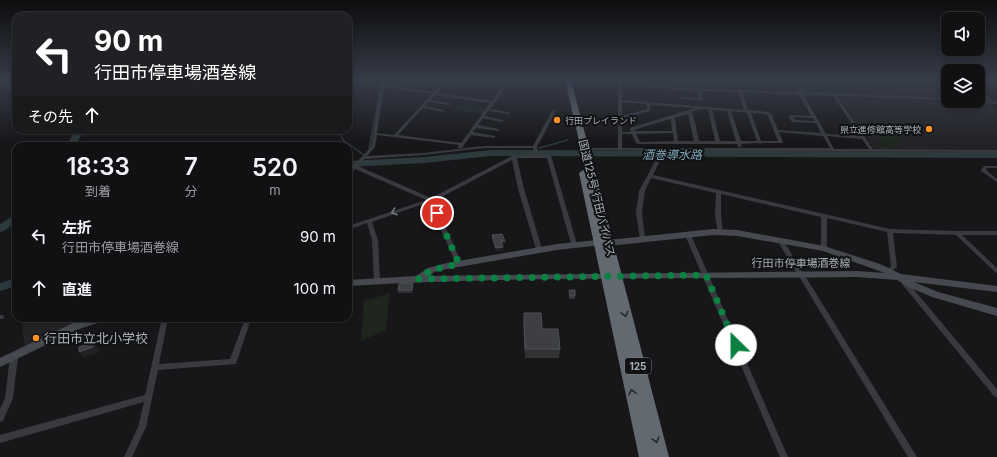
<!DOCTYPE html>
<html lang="ja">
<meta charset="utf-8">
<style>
:root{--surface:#111113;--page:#1a1a1c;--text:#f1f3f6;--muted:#9c9da0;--line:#303133}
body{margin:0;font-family:Inter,"Noto Sans JP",sans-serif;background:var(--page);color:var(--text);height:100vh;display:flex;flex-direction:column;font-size:15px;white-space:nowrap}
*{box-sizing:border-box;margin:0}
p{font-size:13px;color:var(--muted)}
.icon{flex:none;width:22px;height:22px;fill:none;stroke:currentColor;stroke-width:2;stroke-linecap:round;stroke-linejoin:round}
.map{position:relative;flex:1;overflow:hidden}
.sheet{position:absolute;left:12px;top:142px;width:340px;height:180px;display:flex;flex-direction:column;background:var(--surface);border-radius:12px;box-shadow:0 2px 6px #0003,0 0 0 1px var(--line)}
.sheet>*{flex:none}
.top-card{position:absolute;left:12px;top:12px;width:340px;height:122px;border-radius:12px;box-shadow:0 2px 6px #0003,0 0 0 1px var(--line);background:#202124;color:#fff;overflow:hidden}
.fabs{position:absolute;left:941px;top:12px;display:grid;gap:8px}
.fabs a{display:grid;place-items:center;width:44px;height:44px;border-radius:8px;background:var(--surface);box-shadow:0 2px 6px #0003,0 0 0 1px var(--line);font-size:20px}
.pin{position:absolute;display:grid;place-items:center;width:34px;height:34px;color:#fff;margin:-17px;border:2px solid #fff;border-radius:50%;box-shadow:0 1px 4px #0007}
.me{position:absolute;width:44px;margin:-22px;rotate:337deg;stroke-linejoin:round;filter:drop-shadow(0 0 3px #0008)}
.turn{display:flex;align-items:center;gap:14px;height:84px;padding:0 16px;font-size:18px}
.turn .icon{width:52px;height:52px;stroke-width:2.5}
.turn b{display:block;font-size:28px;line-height:34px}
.then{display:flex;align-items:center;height:38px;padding:0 16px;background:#0003;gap:8px;font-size:15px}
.eta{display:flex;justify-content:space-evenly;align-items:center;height:68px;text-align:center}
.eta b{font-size:24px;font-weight:600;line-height:28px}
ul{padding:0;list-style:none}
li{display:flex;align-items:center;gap:12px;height:52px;padding:0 16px}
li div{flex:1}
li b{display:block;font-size:15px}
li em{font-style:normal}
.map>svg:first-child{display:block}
.built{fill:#232326}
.green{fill:#1d251d}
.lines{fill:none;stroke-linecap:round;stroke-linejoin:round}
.stream{stroke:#2c3a3e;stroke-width:1.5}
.river{fill:#2c3a3e;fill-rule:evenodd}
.street{fill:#383a3f;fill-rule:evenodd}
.secondary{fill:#46494f;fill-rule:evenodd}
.highway{fill:#636970;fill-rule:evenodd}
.wall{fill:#303234}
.shaded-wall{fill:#212123}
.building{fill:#3d3f42;stroke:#4e5155}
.oneway{stroke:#767b83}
.oneway2{stroke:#26282b}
.route{stroke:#0b8043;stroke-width:7;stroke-dasharray:0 12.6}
.poi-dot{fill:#ff9129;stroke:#121214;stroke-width:1.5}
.labels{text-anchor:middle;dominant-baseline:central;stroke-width:4;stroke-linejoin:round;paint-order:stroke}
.far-poi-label{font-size:9px;fill:#a8b1ba;stroke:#121214;text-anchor:start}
.shield{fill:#121214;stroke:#7b8188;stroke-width:1}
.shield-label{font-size:10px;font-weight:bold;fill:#a8b1ba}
.street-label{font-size:11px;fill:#a8b1ba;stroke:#121214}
.water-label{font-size:12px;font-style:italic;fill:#7da6b7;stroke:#121214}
.near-poi-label{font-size:13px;fill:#a8b1ba;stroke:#121214;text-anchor:start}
</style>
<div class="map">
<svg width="997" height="457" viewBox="0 0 997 457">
<rect width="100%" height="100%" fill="#171719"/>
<g class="built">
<polygon points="798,80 948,80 948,101 978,101 978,92 997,109 997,150 874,149 837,94 805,93"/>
<polygon points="21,318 99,318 25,349"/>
</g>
<g class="green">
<polygon points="799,80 828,80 846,92 845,94 814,92 805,89"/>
<polygon points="459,104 487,108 482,114 454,110"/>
<polygon points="877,128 903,131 902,135 904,136 901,137 897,144 898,147 891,146 891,142 884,147 878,146 877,144 881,143"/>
<polygon points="390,293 386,330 361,341 364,301"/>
</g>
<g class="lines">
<g class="stream">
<polyline points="10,80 4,88 16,90"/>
<polyline points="338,130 344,141 364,155"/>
<polyline points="539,148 568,140"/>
<polyline points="369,149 382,80"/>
</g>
<g class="river">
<polygon points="77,130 85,130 74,146 65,146"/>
<polygon points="491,150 997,152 997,158 491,156 424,163 348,167 348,161 424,157"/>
<polygon points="16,214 16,222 4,231 0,232 0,224"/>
<polygon points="16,278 16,286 0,291 0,283"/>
</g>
<g class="street">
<path d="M382,80H385L384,85L434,92L445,80H448L437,93L492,101L508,80H511L490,109L508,112L510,113L508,114L488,111L485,116L502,120L504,121L502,122L483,118L478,125L499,129V131L476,128L473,132L495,136V138L471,135L462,148H458V147L459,145L377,135L375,147L367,156L423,153L484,146H533L552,111L553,110H555L556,111L537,147L538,156H551L552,159L577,244L576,245H572L571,244L547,158H517L524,189L542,249L541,250H537L536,249L518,189L512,160L434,201L462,264L461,265H457L456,264L429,202L372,222L378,240L380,281L379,283H375L374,281L372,240L367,223L348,230V226L426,200L355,169L350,175H348V171L371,147ZM384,87L432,94L394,135L377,133ZM435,95L490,103L461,143L398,135L423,108L444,112V110L425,106L428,102L449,105L451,104L449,103L430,100ZM484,148H533L534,156H512L431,198L358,166L364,159L423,155Z"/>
<path d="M602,80H609L679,88L800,92L792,80H795L804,92L948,98V100L837,96L873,149L997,150V152L661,151L662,156L653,175L890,229L957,231H997V235H962L997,268V273L995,272L956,235L893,233L897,267L891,272H887L886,271L891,266L887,232L827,218V249L824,251L821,249V217L721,194V215L723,232L720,234L718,233L715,215L716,193L651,178L645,191L642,213L645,238L642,240L640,239L636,213L639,191L658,156L656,151L622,150L620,151L618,150H582V148H618V83L604,81ZM622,83L679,90L698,91L700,98L679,97V99H680L703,100L702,91L739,92L744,110L622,100ZM742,92L799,95L811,116L790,115L789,116L791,121L793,122L816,123L821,133L778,130L772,115L768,112L748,110ZM804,95L833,96L860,136L826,134ZM622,102L646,104L647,109L622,116ZM650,105L695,108L630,128V129L631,132H622V119L650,111ZM699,109H708L715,141H699L693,114L692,112ZM712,110L727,111L736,141H720ZM731,111L747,113L757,141H741ZM751,113L766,114L768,116L778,141H761ZM688,114L694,141H678L675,119L674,118ZM794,117L813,118L814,121L795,120ZM670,119L671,120L672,131H635L634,130ZM779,132L823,136L830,148H622V134H632L636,143L638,144H737L738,147H740L742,146L741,144L758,143L760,144L762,143H783V142ZM673,133L674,141L640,142L636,134ZM827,136L862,139L869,149H834Z"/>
<polygon points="978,89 994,102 997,102 997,104 969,102 968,101 989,101 978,92"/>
<polygon points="984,166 997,166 997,168 987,168 986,170 997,179 997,182 981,171 981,170"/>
<polygon points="688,233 691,235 788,457 780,457 685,235"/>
<polygon points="780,238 783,240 917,457 908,457 777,240"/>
<polygon points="902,280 906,280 997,389 997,397 994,396 902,284 901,282"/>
<polygon points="0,315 3,315 4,317 3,319 0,319"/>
<polygon points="162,318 168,318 159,364 230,359 245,319 245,318 251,318 251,319 236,364 158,370 146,427 132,457 124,457 138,427 144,402 0,443 0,435 145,395"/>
<polygon points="14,354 17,355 18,357 13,398 3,421 0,422 0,409 5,398 10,357 11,355"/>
</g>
<g class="secondary">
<path d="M713,229L737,230L824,246L880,264L901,274L997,286V292L914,282L938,292L997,308V316L932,297L911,288L897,280L857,277C687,279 517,276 348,286V280L416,276L428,268L447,263L557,244L598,240L602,243L601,245L557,250L447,269L434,272L429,276L857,271L885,273L823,251L737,236L713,235L608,246L604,243L608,240Z"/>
<polygon points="89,318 106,318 104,321 79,329 0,367 0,358 73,323"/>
</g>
<polygon class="highway" points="565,80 571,80 669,457 639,457 579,173 583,170 586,171"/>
</g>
<g class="wall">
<polygon points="492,235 505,244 502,244 503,250 496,251 492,238"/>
<polygon points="413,286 412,293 398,293 398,290"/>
<polygon points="569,290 575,296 575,299 569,299"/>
<polygon points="524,313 542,329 560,349 559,358 525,358 523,322"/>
</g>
<g class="shaded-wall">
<rect x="501" y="241" width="4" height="3"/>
<polygon points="503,247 503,250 496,251 496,248"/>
<polygon points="93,342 98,348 98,353 83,358 79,352"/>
</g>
<g class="building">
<polygon points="502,234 505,241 501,241 503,247 496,248 492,235"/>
<polygon points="413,283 412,290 398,290 399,284"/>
<polygon points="569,290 575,290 575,296 570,296"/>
<polygon points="524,313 541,313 542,329 558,329 560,349 525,349"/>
<polygon points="93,342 93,347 79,352 79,347"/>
</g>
<defs><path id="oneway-chevron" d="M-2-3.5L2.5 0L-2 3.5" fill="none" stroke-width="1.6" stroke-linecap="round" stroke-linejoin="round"/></defs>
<use class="oneway" href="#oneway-chevron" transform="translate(394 212) rotate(161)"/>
<g class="oneway2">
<use href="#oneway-chevron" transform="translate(625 314) rotate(76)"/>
<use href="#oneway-chevron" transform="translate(632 392) rotate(-103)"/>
<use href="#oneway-chevron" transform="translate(656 440) rotate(76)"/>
</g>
<linearGradient id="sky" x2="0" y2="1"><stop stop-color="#0d0d0e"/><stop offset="0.56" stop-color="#363c49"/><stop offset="1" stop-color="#363c49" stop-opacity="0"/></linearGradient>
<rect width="997" height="143" fill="url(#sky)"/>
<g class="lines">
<polyline class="route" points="437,213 459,264 431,270 418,279 706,275 736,345"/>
</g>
<g class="poi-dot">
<circle cx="557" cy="120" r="4"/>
<circle cx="929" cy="129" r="4"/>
<circle cx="36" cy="338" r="4"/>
</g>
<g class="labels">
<g class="far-poi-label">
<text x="565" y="120">行田プレイランド</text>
<text x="921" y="129" text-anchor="end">県立進修館高等学校</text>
</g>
<rect class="shield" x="625" y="358" width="26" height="16" rx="3"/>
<g class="shield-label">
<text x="638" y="366">125</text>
</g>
<g class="street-label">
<text transform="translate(597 198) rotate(76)">国道125号 行田バイパス</text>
<text x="801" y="263">行田市停車場酒巻線</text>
</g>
<g class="water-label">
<text x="672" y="154">酒巻導水路</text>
</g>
<g class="near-poi-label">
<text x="44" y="338">行田市立北小学校</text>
</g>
</g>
</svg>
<div class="fabs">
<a><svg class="icon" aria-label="sound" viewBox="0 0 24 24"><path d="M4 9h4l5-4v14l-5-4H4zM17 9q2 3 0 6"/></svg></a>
<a><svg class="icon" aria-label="layers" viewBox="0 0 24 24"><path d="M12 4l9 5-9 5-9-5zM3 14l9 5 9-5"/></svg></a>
</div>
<div class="pin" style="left:437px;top:213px;background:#d93025"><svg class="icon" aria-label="arrive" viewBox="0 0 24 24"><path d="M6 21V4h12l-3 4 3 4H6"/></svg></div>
<svg class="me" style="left:736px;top:345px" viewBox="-20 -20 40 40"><circle r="19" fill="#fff"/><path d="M0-13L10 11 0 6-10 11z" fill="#0b8043"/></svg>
<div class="top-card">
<div class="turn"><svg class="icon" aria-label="left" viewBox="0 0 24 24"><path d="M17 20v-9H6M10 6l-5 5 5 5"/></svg><div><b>90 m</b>行田市停車場酒巻線</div></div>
<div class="then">その先<svg class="icon" aria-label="ahead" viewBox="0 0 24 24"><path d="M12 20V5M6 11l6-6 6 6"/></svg></div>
</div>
<section class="sheet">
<div class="eta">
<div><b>18:33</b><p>到着</p></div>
<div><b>7</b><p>分</p></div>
<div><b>520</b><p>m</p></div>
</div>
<ul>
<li><svg class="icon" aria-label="left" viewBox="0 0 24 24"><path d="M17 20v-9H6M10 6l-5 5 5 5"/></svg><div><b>左折</b><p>行田市停車場酒巻線</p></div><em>90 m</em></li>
<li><svg class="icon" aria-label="ahead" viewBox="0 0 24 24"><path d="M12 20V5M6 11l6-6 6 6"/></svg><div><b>直進</b></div><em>100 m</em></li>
</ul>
</section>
</div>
